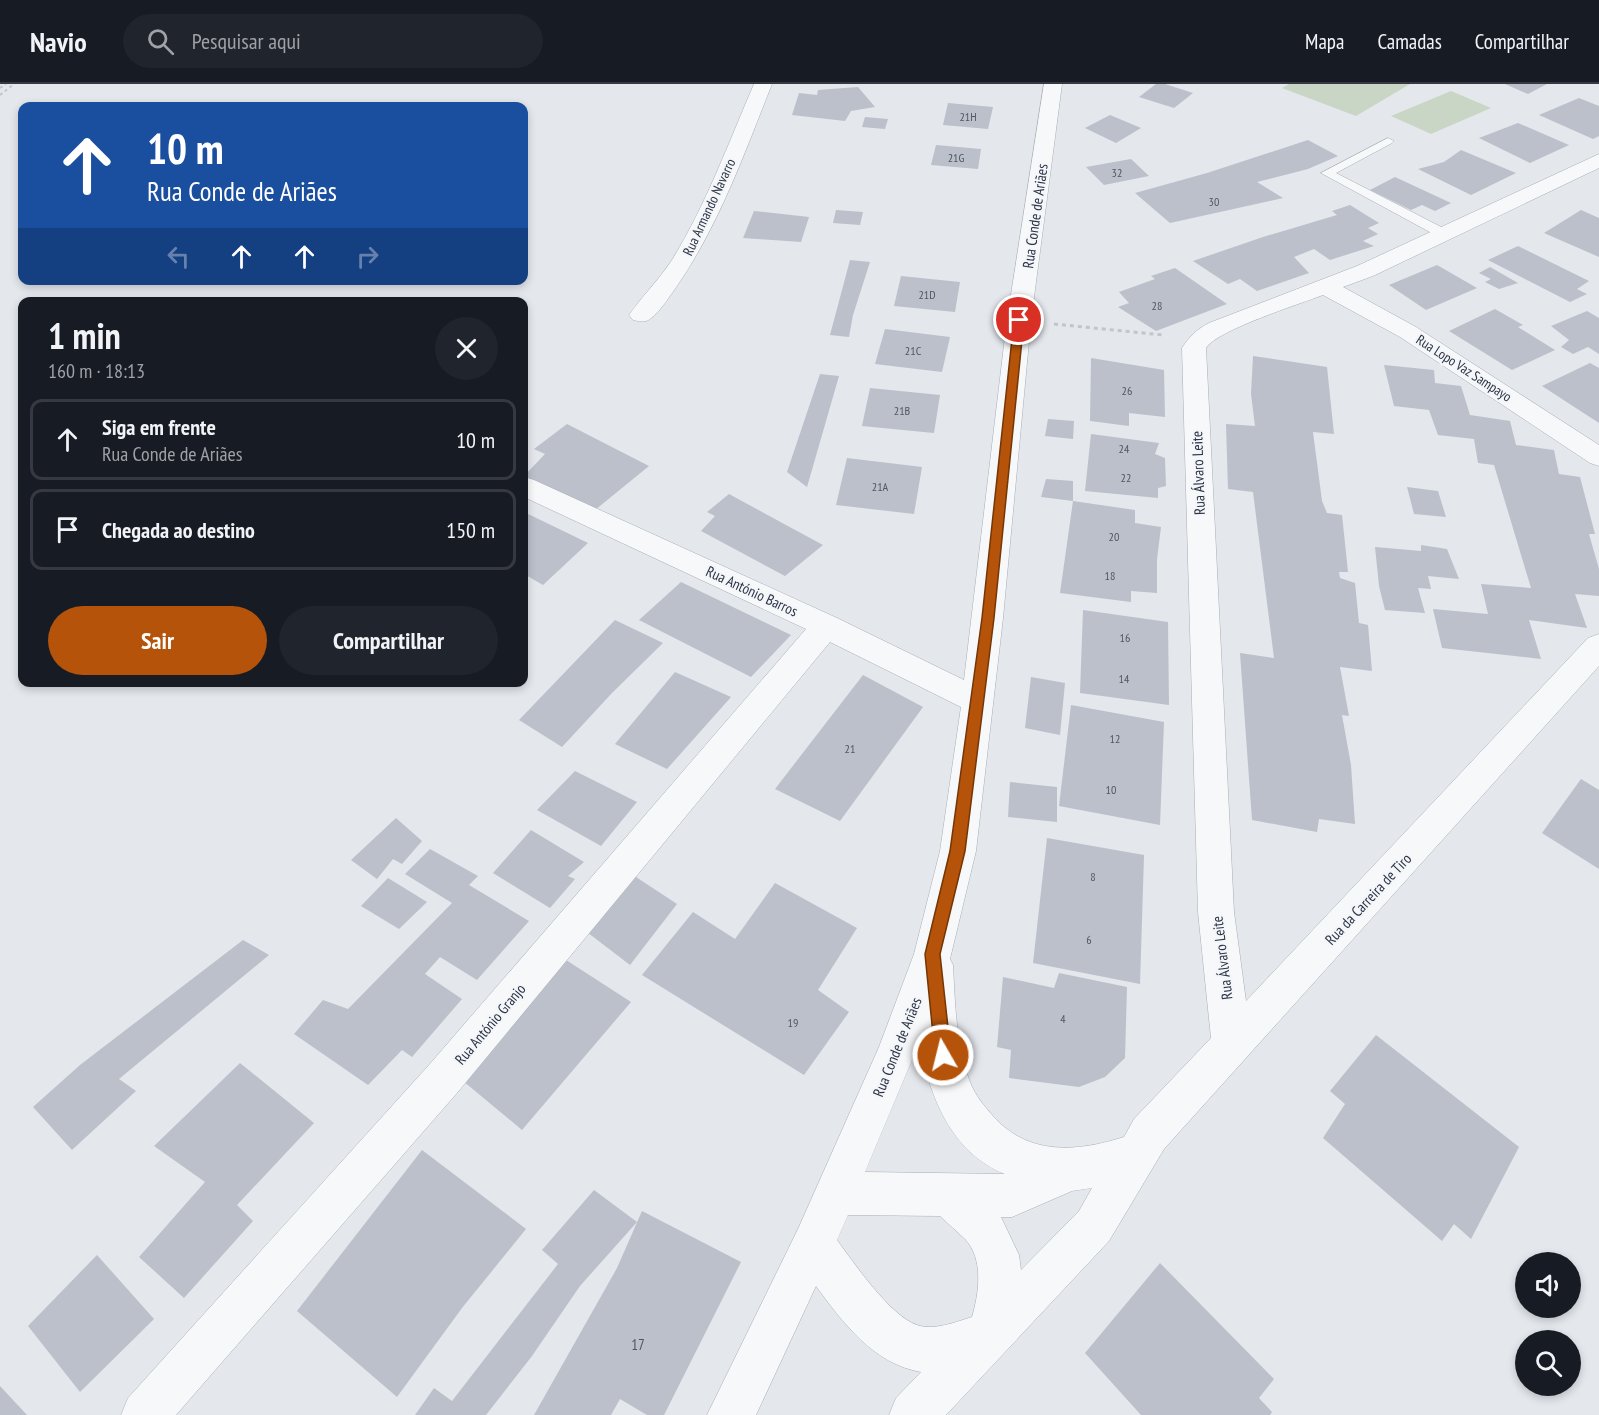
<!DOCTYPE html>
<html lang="pt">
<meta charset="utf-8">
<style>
:root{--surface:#171b24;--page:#20242c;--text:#f1f3f6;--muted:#9ea1a6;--line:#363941;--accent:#b45309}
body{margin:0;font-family:"PT Sans Narrow",sans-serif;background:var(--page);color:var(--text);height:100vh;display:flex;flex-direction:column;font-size:22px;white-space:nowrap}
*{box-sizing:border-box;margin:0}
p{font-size:20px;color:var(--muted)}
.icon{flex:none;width:33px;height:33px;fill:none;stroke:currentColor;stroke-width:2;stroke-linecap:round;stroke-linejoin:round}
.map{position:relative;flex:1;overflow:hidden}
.side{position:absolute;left:18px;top:213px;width:510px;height:390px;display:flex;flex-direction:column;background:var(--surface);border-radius:12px;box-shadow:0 3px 9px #0003}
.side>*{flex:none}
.top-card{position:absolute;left:18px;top:18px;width:510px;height:183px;border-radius:12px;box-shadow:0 3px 9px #0003;background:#1a4fa0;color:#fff;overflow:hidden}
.tools{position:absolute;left:1515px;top:1168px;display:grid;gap:12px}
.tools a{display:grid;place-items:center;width:66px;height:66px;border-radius:50%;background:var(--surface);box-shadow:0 3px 9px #0003;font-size:30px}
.pin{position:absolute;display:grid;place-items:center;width:51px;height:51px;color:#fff;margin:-26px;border:3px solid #fff;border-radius:50%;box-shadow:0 2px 6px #0007}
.me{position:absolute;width:66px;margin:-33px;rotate:352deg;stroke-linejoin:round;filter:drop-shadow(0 0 4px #0008)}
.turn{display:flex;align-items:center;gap:21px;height:126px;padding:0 30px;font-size:27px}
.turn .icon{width:78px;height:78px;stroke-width:2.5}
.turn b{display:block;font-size:42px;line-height:51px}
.lanes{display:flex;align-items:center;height:57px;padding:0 30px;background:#0003;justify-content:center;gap:30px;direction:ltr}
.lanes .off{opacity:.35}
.round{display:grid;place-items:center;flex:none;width:63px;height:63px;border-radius:32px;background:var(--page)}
.overview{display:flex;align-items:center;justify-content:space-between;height:102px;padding:0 30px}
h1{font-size:36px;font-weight:700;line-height:45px}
.cta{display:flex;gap:12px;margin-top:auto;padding:12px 30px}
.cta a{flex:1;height:69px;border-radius:36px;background:var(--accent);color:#fff;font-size:24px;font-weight:700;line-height:69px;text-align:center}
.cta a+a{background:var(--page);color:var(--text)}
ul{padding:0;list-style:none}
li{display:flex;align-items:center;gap:18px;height:81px;margin:0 12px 9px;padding:0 18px;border:3px solid var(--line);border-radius:12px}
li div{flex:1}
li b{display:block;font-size:22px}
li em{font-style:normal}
header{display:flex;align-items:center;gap:36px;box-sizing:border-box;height:84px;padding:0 30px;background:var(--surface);border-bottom:2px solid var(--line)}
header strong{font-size:28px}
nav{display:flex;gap:33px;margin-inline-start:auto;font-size:21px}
.search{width:420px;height:54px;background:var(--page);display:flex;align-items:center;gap:15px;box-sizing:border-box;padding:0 21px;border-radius:33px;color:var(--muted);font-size:22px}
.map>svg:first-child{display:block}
.green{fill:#c9d6c5}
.building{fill:#bbc0ca}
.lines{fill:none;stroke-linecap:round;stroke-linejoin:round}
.service-casing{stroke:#a9aeb7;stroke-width:1}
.minor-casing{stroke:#a9aeb7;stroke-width:1}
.path-far1{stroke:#c2c5cb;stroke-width:2;stroke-dasharray:3 3;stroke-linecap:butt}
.path{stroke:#c2c5cb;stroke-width:3;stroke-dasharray:4 4;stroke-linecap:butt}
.service{fill:#f7f8fa;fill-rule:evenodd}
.minor{fill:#f7f8fa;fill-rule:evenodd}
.route{fill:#b45309;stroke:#753606;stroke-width:1.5}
.labels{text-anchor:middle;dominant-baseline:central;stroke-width:4.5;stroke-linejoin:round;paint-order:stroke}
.number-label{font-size:12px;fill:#4f5766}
.far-street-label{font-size:14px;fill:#2b3445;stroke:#f4f6f9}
.street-label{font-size:15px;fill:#2b3445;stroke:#f4f6f9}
.near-number-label{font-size:15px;fill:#4f5766}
</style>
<header>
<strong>Navio</strong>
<div class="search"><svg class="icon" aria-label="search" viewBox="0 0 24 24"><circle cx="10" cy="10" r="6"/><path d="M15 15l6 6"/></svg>Pesquisar aqui</div>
<nav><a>Mapa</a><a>Camadas</a><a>Compartilhar</a></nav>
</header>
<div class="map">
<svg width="1599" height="1331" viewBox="0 0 1599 1331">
<rect width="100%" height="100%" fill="#e4e7ec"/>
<g class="green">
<polygon points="1289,0 1410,0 1356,32 1282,4"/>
<polygon points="1451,7 1491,24 1431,50 1391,32"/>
</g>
<g class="building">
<polygon points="1156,0 1165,0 1193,9 1174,24 1139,13"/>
<polygon points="1505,0 1547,0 1528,10"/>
<polygon points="858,3 875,23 851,27 845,37 792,31 799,9 817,11 818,6"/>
<polygon points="1579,14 1599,22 1599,52 1593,55 1539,31"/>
<polygon points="948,19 993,23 988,45 943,41"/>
<polygon points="1110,31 1141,44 1116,59 1085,44"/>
<polygon points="865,33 888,35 885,45 862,43"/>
<polygon points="1518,39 1569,61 1530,79 1479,54"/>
<polygon points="1308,56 1338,72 1308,85 1257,98 1283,114 1170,139 1135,109 1207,89"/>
<polygon points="936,61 981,65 978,85 931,81"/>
<polygon points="1461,66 1516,89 1471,111 1418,85 1444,78"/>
<polygon points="1131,75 1149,92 1104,101 1086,83"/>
<polygon points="1395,93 1451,119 1435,127 1422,121 1411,126 1370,106"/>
<polygon points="1350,121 1379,139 1368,144 1378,150 1363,157 1374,162 1330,176 1314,165 1294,173 1309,189 1257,207 1240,195 1228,200 1193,177 1263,153 1337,131 1332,127"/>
<polygon points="836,126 863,128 860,141 833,139"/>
<polygon points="1581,126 1599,134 1599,173 1544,149"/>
<polygon points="754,127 809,133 801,158 743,154"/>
<polygon points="1518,162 1589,197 1577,205 1587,210 1570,218 1488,176"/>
<polygon points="850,176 870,178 853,231 849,253 830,251"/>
<polygon points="1437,181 1477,204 1426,226 1389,201"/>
<polygon points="1490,183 1518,199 1499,205 1485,198 1491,195 1479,189"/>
<polygon points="1175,184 1227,220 1156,247 1118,223 1129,219 1119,208 1155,195 1151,192"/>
<polygon points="901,192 960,198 955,228 894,222"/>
<polygon points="1495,225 1523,241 1518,243 1555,266 1512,286 1449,247"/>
<polygon points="1587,227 1599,234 1599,270 1588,263 1573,270 1561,263 1569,256 1551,242"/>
<polygon points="885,245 950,253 942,288 875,280"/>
<polygon points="1253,272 1327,283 1334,350 1313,348 1322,417 1327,429 1342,431 1348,488 1339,488 1340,494 1355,499 1359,539 1368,541 1372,587 1340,583 1349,632 1342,631 1351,681 1355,740 1319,735 1317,748 1252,736 1240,569 1274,574 1253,408 1228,405 1226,340 1255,342 1251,310"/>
<polygon points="1091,274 1164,286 1165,333 1129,329 1129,342 1090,337"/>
<polygon points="1590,279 1599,284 1599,339 1542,302"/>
<polygon points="1384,281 1434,286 1435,299 1461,302 1470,331 1510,337 1516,361 1554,366 1559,390 1580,393 1595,450 1589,450 1599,485 1599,512 1575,510 1587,544 1529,536 1541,575 1442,564 1433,525 1488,530 1481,500 1531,504 1494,381 1478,379 1474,355 1438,351 1429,326 1394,322"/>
<polygon points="820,290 839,292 807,403 787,388"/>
<polygon points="870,304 940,311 934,349 862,342"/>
<polygon points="1048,335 1074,337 1073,355 1045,352"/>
<polygon points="567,340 649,382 595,426 524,392 545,370 534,365"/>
<polygon points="1091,350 1159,359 1155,370 1165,374 1166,402 1158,404 1158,414 1085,407"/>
<polygon points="847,374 922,383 914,430 836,421"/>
<polygon points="1046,395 1073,397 1073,417 1135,426 1135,439 1161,443 1157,475 1157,509 1131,507 1131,518 1060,509 1073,417 1041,413"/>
<polygon points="1407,403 1438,407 1446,433 1414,430"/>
<polygon points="729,410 823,461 785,492 701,447 715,432 707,428"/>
<polygon points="524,428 588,459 543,501 524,490"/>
<polygon points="1421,461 1447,465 1459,495 1428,492 1431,505 1418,504 1425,529 1385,526 1379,502 1375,463 1421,467"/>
<polygon points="681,498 791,551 751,593 639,536"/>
<polygon points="1083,526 1168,538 1169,621 1080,609"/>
<polygon points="615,536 663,559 612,609 562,663 519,636"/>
<polygon points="675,588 731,613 667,685 615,660"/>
<polygon points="863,591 923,623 840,737 775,705"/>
<polygon points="1031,593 1065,599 1060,651 1025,644"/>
<polygon points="1071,621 1164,638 1160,741 1059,722"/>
<polygon points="575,687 637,718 601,762 537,726"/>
<polygon points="1581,695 1599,706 1599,785 1542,749"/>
<polygon points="1010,698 1057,703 1057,738 1008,733"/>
<polygon points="396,734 422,757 402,780 393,775 377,795 351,776"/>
<polygon points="531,746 584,778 568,792 575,795 550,824 493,789"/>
<polygon points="1047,754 1144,771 1140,900 1033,879"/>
<polygon points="430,765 478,792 469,801 529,837 477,896 440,873 425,890 462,915 412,973 402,966 368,1001 294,950 323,916 348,925 452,819 405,790"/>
<polygon points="633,791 677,820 630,881 583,845"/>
<polygon points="388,794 427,818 399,845 361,822"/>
<polygon points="775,799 857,844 818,906 849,928 804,991 642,891 693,828 735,855"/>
<polygon points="243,856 269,871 119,995 136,1007 72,1066 33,1023 80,981"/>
<polygon points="563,874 631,918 522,1046 463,997"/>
<polygon points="1059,889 1127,903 1125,974 1105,993 1079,1003 1009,994 1011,966 997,963 1003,893 1054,904"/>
<polygon points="1376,951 1519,1063 1471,1155 1454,1140 1442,1157 1323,1054 1345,1020 1330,1007"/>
<polygon points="240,979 314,1039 237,1121 253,1137 184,1214 139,1173 205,1098 154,1062"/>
<polygon points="422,1066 526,1145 462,1224 397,1313 297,1227"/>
<polygon points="594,1106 637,1138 580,1202 532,1272 486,1331 415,1331 434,1304 452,1317 558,1180 542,1166"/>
<polygon points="642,1127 741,1178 664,1331 647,1331 620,1315 611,1331 534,1331 617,1184"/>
<polygon points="97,1171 154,1235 80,1308 28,1242"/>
<polygon points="1160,1179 1274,1295 1259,1314 1272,1328 1270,1331 1141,1331 1085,1269"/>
<polygon points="0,1302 27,1331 0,1331"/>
</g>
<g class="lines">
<defs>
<polygon id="service" points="1388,54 1394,57 1392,59 1336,89 1449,147 1450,150 1449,153 1439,153 1321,89"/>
<g id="minor">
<path d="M754,0H772C745,68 720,138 679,199C671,210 661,227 650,235C645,239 639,237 633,236L629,231C642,212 659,196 672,176C706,121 728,60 754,0Z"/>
<path d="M1044,0H1062L1031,236L1003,534L976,767L950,875L953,881C955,920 956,962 970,998C975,1011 984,1022 993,1032C1028,1072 1077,1068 1124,1053L1134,1035L1211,954L1198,828L1182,264C1190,252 1196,246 1209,239L1357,182L1599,70V84L1373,192L1343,203L1416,243L1599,361V382L1590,379L1400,253L1323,211C1300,220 1217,246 1206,264L1234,828L1246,917L1588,554L1599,550V582L1164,1065L1109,1157L946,1331H889L896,1314L921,1288C874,1280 843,1239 816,1202L756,1331H707L798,1145L879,963L914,870L940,767L961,623L830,558L457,1009L176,1331H121L128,1314L429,981L806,545L524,413V393L534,396L837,534L964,596L1007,236ZM920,957C928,1010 951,1069 1005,1090L865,1088ZM1092,1104L1079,1127L1021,1186L1019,1171L1001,1133H1012L1072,1107ZM848,1131L940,1132C948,1140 957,1147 965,1155C984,1175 979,1209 972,1233C956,1238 933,1247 917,1241C890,1232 854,1179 837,1156Z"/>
</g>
</defs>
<use href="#service" class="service-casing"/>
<use href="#minor" class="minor-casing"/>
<g class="path-far1">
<polyline points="0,4 6,0"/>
<polyline points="0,11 14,0"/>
</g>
<polyline class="path" points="1054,240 1163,251"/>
<use href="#service" class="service"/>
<use href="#minor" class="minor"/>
</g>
<polygon class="route" points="1019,233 1024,236 994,534 965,767 940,870 951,971 949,976 943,979 937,976 935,971 925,870 950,767 982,534 1014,236"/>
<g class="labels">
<g class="number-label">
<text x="968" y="32">21H</text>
<text x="956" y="73">21G</text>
<text x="1117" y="88">32</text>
<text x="1214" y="117">30</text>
<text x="927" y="210">21D</text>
<text x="1157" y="221">28</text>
<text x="913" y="266">21C</text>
<text x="1127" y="306">26</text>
<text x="902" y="326">21B</text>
<text x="1124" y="364">24</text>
<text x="1126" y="393">22</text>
<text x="880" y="402">21A</text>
<text x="1114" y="452">20</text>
<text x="1110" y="491">18</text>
<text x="1125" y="553">16</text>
<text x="1124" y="594">14</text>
<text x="1115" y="654">12</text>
<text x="850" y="664">21</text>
<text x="1111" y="705">10</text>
<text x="1093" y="792">8</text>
<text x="1089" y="855">6</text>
<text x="1063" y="934">4</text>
<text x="793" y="938">19</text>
</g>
<g class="far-street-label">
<text transform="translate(709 123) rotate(-65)">Rua Armando Navarro</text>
<text transform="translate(1464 284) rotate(33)">Rua Lopo Vaz Sampayo</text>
</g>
<g class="street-label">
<text transform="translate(1035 132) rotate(-82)">Rua Conde de Ariães</text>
<text transform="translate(1198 389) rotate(-92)">Rua Álvaro Leite</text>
<text transform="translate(752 507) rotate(25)">Rua António Barros</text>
<text transform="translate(1368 815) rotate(-47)">Rua da Carreira de Tiro</text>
<text transform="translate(1222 874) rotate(-97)">Rua Álvaro Leite</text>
<text transform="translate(490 940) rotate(-50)">Rua António Granjo</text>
<text transform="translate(897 963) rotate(-68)">Rua Conde de Ariães</text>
</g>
<g class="near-number-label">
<text x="638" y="1260">17</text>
</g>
</g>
</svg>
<div class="tools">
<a><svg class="icon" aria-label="sound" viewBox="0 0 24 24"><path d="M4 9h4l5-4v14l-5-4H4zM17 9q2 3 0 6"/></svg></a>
<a><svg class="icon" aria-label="search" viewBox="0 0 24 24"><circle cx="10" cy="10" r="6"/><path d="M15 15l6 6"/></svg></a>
</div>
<div class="pin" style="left:1019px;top:236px;background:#d93025"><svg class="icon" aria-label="arrive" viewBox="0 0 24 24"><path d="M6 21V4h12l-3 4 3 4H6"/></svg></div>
<svg class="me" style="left:943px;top:971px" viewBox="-20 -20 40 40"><circle r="17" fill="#b45309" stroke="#fff" stroke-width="3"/><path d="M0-11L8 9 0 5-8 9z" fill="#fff"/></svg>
<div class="top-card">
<div class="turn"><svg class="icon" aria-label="ahead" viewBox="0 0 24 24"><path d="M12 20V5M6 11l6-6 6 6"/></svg><div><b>10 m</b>Rua Conde de Ariães</div></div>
<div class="lanes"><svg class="icon off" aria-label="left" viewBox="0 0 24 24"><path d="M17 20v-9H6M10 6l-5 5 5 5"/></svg><svg class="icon" aria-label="ahead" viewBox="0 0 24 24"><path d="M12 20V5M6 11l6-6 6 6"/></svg><svg class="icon" aria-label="ahead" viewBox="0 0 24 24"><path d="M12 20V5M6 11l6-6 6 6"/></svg><svg class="icon off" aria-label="right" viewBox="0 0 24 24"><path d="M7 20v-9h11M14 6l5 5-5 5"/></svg></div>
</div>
<section class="side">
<div class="overview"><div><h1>1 min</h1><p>160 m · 18:13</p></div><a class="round"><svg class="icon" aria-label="close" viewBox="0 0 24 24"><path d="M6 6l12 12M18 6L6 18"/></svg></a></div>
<ul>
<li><svg class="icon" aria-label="ahead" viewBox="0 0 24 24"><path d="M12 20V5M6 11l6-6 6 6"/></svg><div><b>Siga em frente</b><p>Rua Conde de Ariães</p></div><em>10 m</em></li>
<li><svg class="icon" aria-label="arrive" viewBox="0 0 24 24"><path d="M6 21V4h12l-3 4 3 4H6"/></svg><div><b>Chegada ao destino</b></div><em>150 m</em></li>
</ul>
<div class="cta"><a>Sair</a><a>Compartilhar</a></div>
</section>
</div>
